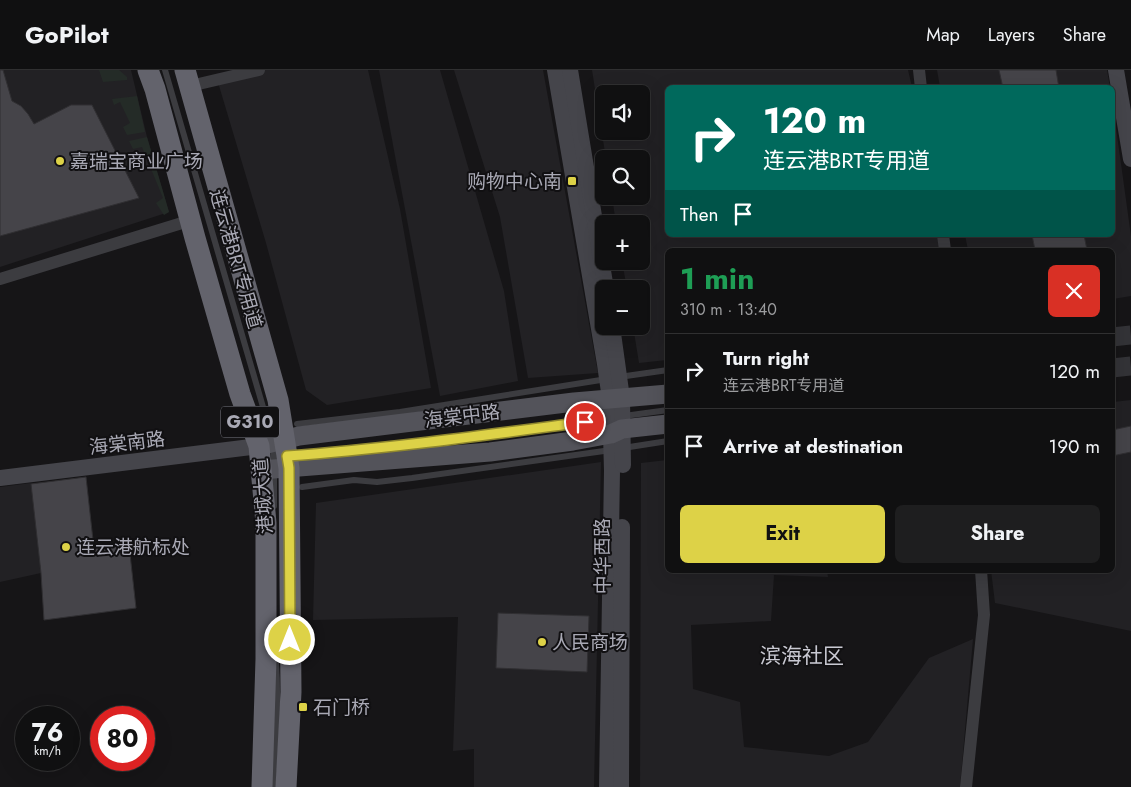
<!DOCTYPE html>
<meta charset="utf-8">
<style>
:root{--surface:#101011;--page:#1e1e1f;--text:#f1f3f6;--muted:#9c9d9f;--line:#303031;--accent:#ddd247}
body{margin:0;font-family:Jost,"Noto Sans SC",sans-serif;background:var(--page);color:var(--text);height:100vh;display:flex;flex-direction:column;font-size:19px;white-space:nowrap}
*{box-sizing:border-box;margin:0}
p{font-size:16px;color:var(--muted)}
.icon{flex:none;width:28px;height:28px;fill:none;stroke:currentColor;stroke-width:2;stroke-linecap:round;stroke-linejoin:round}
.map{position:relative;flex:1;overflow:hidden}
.side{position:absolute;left:665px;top:178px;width:450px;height:325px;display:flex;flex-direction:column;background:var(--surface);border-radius:8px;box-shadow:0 5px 20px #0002,0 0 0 1px var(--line)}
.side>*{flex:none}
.guide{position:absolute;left:665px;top:15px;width:450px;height:152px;border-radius:8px;box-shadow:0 5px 20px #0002,0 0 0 1px var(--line);background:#00695c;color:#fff;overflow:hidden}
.fabs{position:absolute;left:595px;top:15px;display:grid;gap:10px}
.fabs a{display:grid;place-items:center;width:55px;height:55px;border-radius:8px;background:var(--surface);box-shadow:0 5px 20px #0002,0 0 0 1px var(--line);font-size:25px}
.speed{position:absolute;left:15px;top:636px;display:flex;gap:10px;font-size:25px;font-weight:700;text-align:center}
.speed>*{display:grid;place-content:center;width:65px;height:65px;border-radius:50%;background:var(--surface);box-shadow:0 5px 20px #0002,0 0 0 1px var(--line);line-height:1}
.speed small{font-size:12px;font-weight:400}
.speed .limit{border:8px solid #d22;background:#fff;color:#111}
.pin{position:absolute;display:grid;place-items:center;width:42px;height:42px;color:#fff;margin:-21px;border:2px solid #fff;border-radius:50%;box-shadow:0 1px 5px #0007}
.me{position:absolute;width:55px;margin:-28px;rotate:0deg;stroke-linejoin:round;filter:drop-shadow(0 0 4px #0008)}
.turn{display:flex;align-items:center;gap:18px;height:105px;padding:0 15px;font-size:22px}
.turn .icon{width:65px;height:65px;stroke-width:2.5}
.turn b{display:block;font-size:35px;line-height:42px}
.then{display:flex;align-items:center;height:48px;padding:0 15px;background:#0003;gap:10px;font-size:19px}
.round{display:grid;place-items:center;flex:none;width:52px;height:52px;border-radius:8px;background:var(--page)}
.headline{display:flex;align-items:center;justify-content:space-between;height:85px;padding:0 15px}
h1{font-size:30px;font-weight:700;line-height:38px;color:#1e9e55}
.primary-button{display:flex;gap:10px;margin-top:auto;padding:10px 15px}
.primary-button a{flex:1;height:58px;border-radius:8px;background:var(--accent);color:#111;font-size:20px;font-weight:700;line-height:58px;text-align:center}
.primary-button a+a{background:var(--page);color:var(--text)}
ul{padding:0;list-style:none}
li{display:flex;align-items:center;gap:15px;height:75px;padding:0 15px;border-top:1px solid var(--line)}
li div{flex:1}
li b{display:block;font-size:19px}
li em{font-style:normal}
header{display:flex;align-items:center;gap:30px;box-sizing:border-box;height:70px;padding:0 25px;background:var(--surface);border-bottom:1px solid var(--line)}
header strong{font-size:24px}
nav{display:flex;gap:28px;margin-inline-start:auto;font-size:18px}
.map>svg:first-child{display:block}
.built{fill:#222124;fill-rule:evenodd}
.green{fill:#242b27}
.building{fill:#454449;stroke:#302f32}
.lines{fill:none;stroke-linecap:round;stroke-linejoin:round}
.primary-tunnel{stroke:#333337;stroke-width:19;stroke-dasharray:19 9;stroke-linecap:butt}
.lane{stroke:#3c3c40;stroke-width:6}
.street{stroke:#3c3c40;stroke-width:12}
.secondary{stroke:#45454b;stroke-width:16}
.primary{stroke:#53535a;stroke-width:19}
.highway{stroke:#63636c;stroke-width:21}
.route-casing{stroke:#90882e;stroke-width:12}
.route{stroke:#ddd247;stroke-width:9}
.poi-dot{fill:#ddd247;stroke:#111012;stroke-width:2}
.labels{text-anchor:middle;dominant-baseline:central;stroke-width:4;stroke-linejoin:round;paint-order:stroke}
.shield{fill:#111012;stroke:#7b7b84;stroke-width:1}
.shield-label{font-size:18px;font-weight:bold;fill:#a9a9b5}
.poi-label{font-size:19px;fill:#a9a9b5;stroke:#111012;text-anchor:start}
.street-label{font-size:19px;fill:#a9a9b5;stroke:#111012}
.quarter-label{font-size:21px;fill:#c9c9d2;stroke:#111012}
</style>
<header>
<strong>GoPilot</strong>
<nav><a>Map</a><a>Layers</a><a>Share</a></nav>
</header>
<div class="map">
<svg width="1131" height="717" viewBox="0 0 1131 717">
<rect width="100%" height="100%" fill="#161517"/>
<g class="built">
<polygon points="0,0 131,0 147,67 169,142 0,197"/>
<polygon points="259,0 368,0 400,139 431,318 327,335 306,320 266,173 217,9"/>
<polygon points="379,0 440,0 504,221 518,311 440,326"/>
<polygon points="454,0 543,0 598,303 528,308 500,147"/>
<path d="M592,0H908L912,17L668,18V165H940L942,180H668L667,290L639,293L633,256H641V219H627L622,191H641V154H616L612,126H641V89H606ZM604,24H641V61H604Z"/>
<polygon points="937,0 999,0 1003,17 940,17"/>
<polygon points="1056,0 1107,0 1110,17 1059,17"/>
<polygon points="1113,36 1131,166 1131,226 1113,229 1112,180 1088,180 1086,177 1084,165 1112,165"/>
<polygon points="965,165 1032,165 1035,180 968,180"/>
<polygon points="1131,330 1131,561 995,533 991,500 1112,500 1113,332"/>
<polygon points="667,390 668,500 827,500 828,507 774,505 771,551 691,555 693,619 740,632 744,677 829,686 868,672 929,588 973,569 960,717 640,717 641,393"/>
<polygon points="601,392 594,717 474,717 474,679 453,681 458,547 313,550 316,433"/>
<polygon points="31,413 41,503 0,512 0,417"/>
</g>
<g class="green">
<polygon points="99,0 119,0 127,7 127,10 103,12"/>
<polygon points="137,26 145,62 127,65 123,57 130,53 120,32 114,35 112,29"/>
<polygon points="147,67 169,142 164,145 156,133 163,128 142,77 133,79 129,71"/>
</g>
<g class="building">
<polygon points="0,0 3,0 12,31 21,36 28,44 34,54 71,35 92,35 139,128 0,166"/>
<polygon points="999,0 1056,0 1059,18 1003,18"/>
<polygon points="1032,165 1084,165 1087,180 1035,180"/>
<polygon points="1131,356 1131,382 1112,386 1112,360"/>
<polygon points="86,407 94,479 129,475 136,538 44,550 41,503 31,414"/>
<polygon points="498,543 589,546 587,602 496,598"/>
</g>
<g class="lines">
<g class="primary-tunnel">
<polyline points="1112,267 1131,265"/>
<polyline points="1112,298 1131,296"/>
</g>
<g class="lane">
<polyline points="165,0 272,368 274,387 274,436"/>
<polyline points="619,307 668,300"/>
<polyline points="624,346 668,340"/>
<polyline points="297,354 400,342 607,309"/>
<polyline points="623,378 668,371"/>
<polyline points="289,386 319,384 487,365 609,348"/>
<polyline points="302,417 354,410 377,412 412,408 611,380"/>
<path d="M273,717C275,676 279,634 276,593"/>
</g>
<g class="street">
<polyline points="919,0 921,18"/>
<polyline points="190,16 259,0"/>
<polyline points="943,165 945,180"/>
<polyline points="0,209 182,153"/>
<polyline points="966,717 984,545 981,500"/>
</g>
<g class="secondary">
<polyline points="555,0 605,294 610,329 612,401 607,717"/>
<polyline points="570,0 606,219"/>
<polyline points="1116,0 1131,89"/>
<polyline points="612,256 622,328 623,395"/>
<polyline points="0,408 259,376"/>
<polyline points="621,717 622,457"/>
</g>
<g class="primary">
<polyline points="259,376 299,366 574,332 668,324"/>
<polyline points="261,400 490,382 573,371 611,364 622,359 668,354"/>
</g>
<g class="highway">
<polyline points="148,0 155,19 195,168 240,324 259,376 266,453 266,589 262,717"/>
<polyline points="185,0 278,330 289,398 291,622 286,717"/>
</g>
</g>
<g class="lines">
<defs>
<path id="route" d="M290,570L289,398L287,386C386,379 486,365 585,352"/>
</defs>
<use href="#route" class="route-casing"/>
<use href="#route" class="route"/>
</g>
<g class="poi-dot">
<circle cx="60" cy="91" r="5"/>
<rect x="567" y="106" width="10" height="10" rx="2.5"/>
<circle cx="66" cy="477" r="5"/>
<circle cx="542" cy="572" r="5"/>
<rect x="298" y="632" width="10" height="10" rx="2.5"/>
</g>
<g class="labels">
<rect class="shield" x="221" y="336.5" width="58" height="31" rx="4"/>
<g class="shield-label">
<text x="250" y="352">G310</text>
</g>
<g class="poi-label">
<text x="70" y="91">嘉瑞宝商业广场</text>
<text x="562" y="111" text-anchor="end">购物中心南</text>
<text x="76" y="477">连云港航标处</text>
<text x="552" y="572">人民商场</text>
<text x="313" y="637">石门桥</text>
</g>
<g class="street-label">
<text transform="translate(236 189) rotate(74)">连云港BRT专用道</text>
<text transform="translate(462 346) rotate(-7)">海棠中路</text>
<text transform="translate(127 373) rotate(-7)">海棠南路</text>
<text transform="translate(263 426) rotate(-94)">港城大道</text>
<text transform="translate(602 486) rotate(-90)">中华西路</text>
</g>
<g class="quarter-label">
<text x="802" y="586">滨海社区</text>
</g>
</g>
</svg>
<div class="fabs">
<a><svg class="icon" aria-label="sound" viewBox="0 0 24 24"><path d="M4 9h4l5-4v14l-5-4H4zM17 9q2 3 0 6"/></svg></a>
<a><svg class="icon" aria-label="search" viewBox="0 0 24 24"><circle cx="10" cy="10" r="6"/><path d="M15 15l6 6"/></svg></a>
<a>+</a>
<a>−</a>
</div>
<div class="speed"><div>76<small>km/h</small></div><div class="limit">80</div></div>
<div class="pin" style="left:585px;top:352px;background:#d93025"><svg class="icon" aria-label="arrive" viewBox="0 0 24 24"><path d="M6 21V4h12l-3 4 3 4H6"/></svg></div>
<svg class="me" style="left:290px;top:570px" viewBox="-20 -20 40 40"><circle r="17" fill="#ddd247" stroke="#fff" stroke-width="3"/><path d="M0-11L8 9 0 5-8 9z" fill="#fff"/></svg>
<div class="guide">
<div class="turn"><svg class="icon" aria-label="right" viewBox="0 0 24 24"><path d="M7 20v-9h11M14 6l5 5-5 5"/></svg><div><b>120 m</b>连云港BRT专用道</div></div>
<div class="then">Then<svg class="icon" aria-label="arrive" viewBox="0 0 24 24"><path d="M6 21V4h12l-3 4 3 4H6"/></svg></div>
</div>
<section class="side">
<div class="headline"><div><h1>1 min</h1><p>310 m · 13:40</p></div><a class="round" style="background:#d93025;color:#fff"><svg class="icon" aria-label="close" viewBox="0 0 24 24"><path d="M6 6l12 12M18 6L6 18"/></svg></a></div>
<ul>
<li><svg class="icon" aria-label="right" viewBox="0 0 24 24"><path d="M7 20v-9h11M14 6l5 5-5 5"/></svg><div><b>Turn right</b><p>连云港BRT专用道</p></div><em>120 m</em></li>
<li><svg class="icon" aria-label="arrive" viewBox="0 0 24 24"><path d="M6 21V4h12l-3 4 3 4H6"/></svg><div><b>Arrive at destination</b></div><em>190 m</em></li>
</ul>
<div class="primary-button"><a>Exit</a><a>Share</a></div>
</section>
</div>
